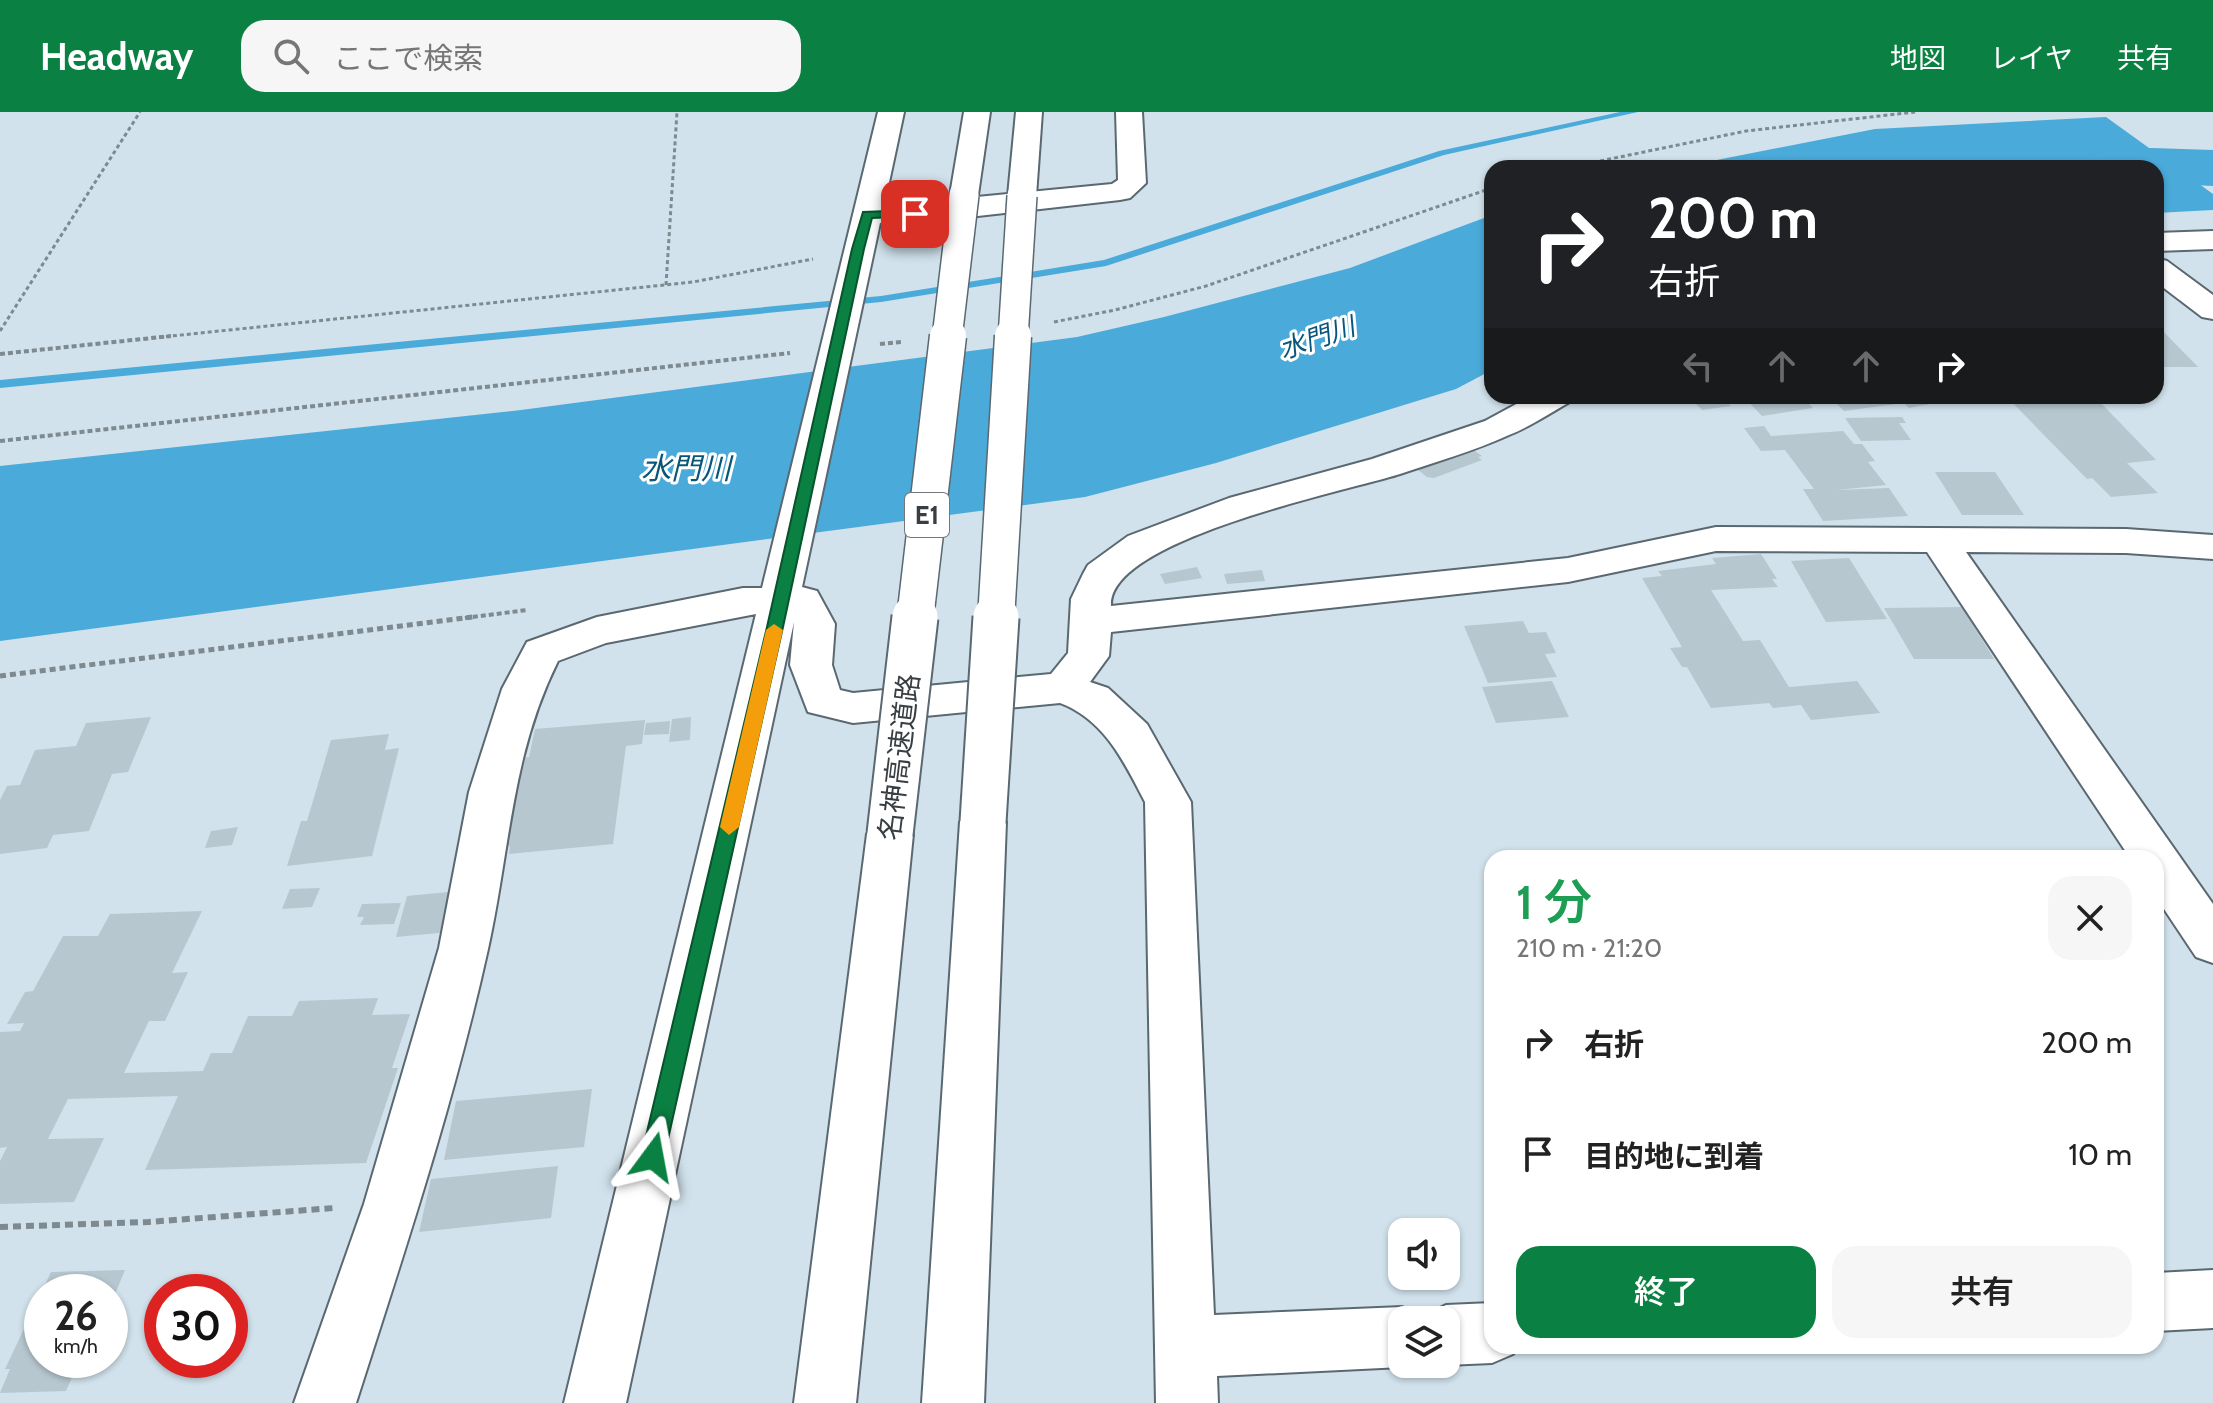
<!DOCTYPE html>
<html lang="ja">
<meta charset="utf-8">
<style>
:root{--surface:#fff;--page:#f6f6f6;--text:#222;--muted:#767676;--accent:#0b8043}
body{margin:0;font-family:Cabin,"Noto Sans JP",sans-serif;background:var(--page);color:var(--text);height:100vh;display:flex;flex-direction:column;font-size:30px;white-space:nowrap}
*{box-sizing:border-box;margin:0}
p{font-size:26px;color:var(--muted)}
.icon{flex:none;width:44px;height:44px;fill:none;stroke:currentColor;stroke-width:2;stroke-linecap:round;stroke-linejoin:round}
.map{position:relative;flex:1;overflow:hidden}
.sheet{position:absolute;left:1484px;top:738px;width:680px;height:504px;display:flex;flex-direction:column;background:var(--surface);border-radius:24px;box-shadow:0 2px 6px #0004}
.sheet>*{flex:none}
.top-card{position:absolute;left:1484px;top:48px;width:680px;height:244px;border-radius:24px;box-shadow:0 2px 6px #0004;background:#202124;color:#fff;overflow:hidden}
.controls{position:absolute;left:1388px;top:1106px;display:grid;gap:16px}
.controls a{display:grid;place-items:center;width:72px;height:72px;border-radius:16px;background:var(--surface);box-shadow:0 2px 6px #0004;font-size:40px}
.speed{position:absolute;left:24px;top:1162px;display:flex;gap:16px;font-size:40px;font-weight:700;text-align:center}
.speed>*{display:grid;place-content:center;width:104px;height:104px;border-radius:50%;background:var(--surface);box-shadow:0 2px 6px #0004;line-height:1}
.speed small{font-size:20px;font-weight:400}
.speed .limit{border:12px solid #d22;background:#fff;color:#111}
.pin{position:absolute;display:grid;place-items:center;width:68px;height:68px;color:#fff;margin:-34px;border-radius:16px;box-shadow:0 4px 12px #0006}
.me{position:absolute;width:88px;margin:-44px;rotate:13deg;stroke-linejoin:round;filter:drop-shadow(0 0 6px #0008)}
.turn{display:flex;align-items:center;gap:28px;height:168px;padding:0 32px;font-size:36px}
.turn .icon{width:104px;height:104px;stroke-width:2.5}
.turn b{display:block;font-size:56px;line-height:68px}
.lanes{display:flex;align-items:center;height:76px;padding:0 32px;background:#0003;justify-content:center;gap:40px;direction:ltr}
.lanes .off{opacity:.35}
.round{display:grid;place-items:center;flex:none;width:84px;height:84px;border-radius:24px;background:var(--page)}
.overview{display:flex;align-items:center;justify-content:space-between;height:136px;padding:0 32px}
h1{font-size:48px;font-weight:600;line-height:60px;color:#1e9e55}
.primary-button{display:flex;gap:16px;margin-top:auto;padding:16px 32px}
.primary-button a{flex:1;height:92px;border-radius:24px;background:var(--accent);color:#fff;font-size:32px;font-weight:600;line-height:92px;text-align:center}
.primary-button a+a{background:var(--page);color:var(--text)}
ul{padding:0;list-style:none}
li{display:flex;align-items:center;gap:24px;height:112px;padding:0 32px}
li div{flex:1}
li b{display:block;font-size:30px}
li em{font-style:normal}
header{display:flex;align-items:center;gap:48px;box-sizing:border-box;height:112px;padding:0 40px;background:var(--accent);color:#fff}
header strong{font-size:38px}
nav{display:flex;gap:44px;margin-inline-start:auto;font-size:28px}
.search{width:560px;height:72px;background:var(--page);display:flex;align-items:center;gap:20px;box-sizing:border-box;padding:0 28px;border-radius:24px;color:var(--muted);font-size:30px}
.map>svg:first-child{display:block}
.water{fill:#4aaada}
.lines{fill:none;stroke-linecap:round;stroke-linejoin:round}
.stream{fill:#4aaada;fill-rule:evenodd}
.river{fill:#4aaada;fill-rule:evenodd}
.building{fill:#b7c7d0}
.minor-casing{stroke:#5a6871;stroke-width:4}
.highway-casing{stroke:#5a6871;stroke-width:4}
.path-far3{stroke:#7e8990;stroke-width:3;stroke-dasharray:4 3;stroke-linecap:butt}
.path-far2{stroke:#7e8990;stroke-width:4;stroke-dasharray:5 3;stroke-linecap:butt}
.path-far1{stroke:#7e8990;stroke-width:5;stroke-dasharray:6 4;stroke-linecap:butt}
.path{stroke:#7e8990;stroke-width:6;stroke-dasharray:8 5;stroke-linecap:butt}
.minor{fill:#fff;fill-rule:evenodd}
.highway{fill:#fff;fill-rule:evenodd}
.highway-bridge-far2-casing{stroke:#5a6871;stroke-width:32;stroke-linecap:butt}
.highway-bridge-far1-casing{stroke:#5a6871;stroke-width:39;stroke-linecap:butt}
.highway-bridge-casing{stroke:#5a6871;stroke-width:49;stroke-linecap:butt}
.highway-bridge-far2{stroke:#fff;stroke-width:29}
.highway-bridge-far1{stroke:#fff;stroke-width:36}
.highway-bridge{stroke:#fff;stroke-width:45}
.route{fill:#0b8043;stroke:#07532c;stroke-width:2}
.slow{fill:#f59e0b}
.labels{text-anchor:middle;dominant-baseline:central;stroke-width:6;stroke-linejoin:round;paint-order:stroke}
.far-water-label{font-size:26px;font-style:italic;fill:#095778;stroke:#fff}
.shield{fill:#fff;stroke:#74787b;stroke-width:2}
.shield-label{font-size:26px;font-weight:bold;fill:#383e42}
.street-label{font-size:28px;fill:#383e42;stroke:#fff}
.water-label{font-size:30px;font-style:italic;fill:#095778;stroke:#fff}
</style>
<header>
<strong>Headway</strong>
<div class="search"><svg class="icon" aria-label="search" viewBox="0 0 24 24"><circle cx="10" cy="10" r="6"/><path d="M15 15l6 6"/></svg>ここで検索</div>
<nav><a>地図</a><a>レイヤ</a><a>共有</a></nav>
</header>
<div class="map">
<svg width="2213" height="1291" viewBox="0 0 2213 1291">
<rect width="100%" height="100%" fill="#d1e2ec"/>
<g class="water">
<polygon points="2106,5 2213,82 2213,98 2156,101 2156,56 1676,56 1875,17"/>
<polygon points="1492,103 1492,258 1456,277 1216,351 1085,385 0,529 0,354 521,298 1077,225 1164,205 1350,156"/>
</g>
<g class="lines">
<polygon class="stream" points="1620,0 1638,0 1444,43 1106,154 881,190 0,276 0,268 881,184 1104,148 1439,39"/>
<polygon class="river" points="2152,36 2213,38 2213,74 2156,71 2156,56 2079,56 2087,44 2108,38"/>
</g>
<g class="building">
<polygon points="2156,212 2198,255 2156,255"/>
<polygon points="1688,284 1721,284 1731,294 1702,298"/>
<polygon points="1743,284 1801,284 1813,296 1762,304"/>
<polygon points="1829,284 1921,284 1930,292 1909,296 1904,291 1844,299"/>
<polygon points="2006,284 2112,284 2118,289 2100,290 2156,348 2127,351 2158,381 2111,385 2092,366 2087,367"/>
<polygon points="1902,305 1906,311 1899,311 1911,328 1861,329 1845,306"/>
<polygon points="1764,314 1771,324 1843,319 1854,332 1862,332 1875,349 1868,350 1886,373 1837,378 1889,376 1908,404 1823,409 1803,377 1814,377 1785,338 1761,339 1744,316"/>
<polygon points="1471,336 1482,344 1478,345 1482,348 1434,366 1427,365 1417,357"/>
<polygon points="1935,360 1995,360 2024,403 1962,403"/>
<polygon points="1761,442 1777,467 1772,467 1778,475 1711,478 1743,529 1760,528 1789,575 1857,569 1880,601 1811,608 1801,593 1773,596 1769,591 1711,596 1687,555 1682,555 1670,536 1682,535 1642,466 1662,464 1658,459 1716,452 1712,446"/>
<polygon points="1849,446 1887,507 1826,510 1791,449"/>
<polygon points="1197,455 1202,466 1165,472 1160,462"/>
<polygon points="1262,458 1265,469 1227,472 1224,462"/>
<polygon points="1962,495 1994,547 1914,547 1884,496"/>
<polygon points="1523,509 1529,521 1546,520 1556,541 1545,542 1557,565 1488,571 1464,514"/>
<polygon points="1552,569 1569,605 1496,611 1482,575"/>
<polygon points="151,605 128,660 112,662 89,719 53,723 47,736 0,742 0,688 7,674 20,673 35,638 76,634 86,611"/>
<polygon points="691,605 690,628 669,630 672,607"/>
<polygon points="645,608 642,632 626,634 613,732 509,742 510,734 497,735 520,646 529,645 535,617"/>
<polygon points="670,609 669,622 644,623 646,611"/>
<polygon points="389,622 385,638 399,636 372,744 287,754 301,709 307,709 331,628"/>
<polygon points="238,715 232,733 205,736 211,719"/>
<polygon points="320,776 312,795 282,797 290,777"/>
<polygon points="459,779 450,820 396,825 407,784"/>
<polygon points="401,791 394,812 360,813 364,805 357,805 362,792"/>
<polygon points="202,799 172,861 188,860 165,909 149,909 124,961 203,959 211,941 232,941 248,904 292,904 299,889 378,886 372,903 410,902 392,956 398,956 366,1051 145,1058 178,984 68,987 48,1027 104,1026 74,1090 0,1092 0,1049 7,1035 0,1036 0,920 20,919 24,911 7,912 25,880 33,879 63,824 98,824 110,802"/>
<polygon points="592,977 584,1035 444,1048 456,989"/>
<polygon points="558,1054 551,1106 419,1120 431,1067"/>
<polygon points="125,1158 110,1194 110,1180 42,1180 42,1248 86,1248 83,1254 77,1254 66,1279 0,1281 10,1257 5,1257 51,1160"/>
</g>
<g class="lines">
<defs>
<g id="minor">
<path d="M878,0H904L884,94L1112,72L1118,68L1116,0H1142L1146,71L1130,86L1120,88L915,111H880L802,475L817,479L835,512L832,553L840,578L853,581L1051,562L1068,541L1071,487L1083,462L1088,453L1128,424L1229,386L1372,347L1485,309L1531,284H1573L1568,291C1549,302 1529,315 1509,323C1474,339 1436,350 1400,362C1347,379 1107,427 1111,494L1568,446L1716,415L2126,417L2213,423V447L2126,441L1966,440L2213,792V851L2196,845L2156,785V746H2130L1927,440L1716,439L1568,470L1111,520L1109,544L1090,570L1108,576L1147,612L1191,690L1214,1203L1402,1195L1424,1204L1446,1193L1492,1191V1234H1517L1513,1242L1492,1251L1446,1253L1443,1252H1446V1208H1402V1252H1410L1402,1255L1217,1264L1218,1291H1156L1145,690C1124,650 1105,608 1060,591L853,611L808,600L790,553L794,510L626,1291H564L756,502L606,531L558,549C511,643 510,738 488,837C454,991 404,1141 356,1291H294L364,1092L439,836L469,680L502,577L527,530L597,505L743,476H762Z"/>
<polygon points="2213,119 2213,137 2156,139 2156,121"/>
<polygon points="2156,146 2167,149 2213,183 2213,207 2202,205 2156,170"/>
<polygon points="2213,1158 2213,1216 2156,1219 2156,1161"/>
</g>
<g id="highway">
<polygon points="964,0 990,0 978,83 974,89 964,91 954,89 950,83"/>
<polygon points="1016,0 1042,0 1036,84 1032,90 1022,92 1012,90 1008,84"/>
<polygon points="983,693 999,698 1006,710 984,1291 922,1291 960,710 967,698"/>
<polygon points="890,704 906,709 913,722 856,1291 794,1291 867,722 874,709"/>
</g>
</defs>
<use href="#minor" class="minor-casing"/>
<use href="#highway" class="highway-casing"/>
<g class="path-far3">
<polyline points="1566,56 1746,19 1915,0"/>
<polyline points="666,173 677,0"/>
<polyline points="1054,210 1115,198 1206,174 1492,76"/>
<polyline points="0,219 140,0"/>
<polyline points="152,226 693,170 813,147"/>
</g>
<g class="path-far2">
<polyline points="880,232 902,230"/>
<polyline points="0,242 171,224"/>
<polyline points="0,329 790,241"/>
<polyline points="457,507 527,498"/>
</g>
<polyline class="path-far1" points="0,564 473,505"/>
<polyline class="path" points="0,1115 148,1110 334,1096"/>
<use href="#minor" class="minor"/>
<use href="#highway" class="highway"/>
<defs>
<g id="highway-bridge-far2">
<polyline points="947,226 964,83"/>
<polyline points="1013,226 1022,84"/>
</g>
<g id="highway-bridge-far1">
<polyline points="915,507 948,224"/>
<polyline points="996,507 1013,224"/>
</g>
<g id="highway-bridge">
<polyline points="983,710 996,505"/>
<polyline points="890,722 915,505"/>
</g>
</defs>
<use href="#highway-bridge-far2" class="highway-bridge-far2-casing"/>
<use href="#highway-bridge-far1" class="highway-bridge-far1-casing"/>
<use href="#highway-bridge" class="highway-bridge-casing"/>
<use href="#highway-bridge-far2" class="highway-bridge-far2"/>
<use href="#highway-bridge-far1" class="highway-bridge-far1"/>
<use href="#highway-bridge" class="highway-bridge"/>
</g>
<polygon class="route" points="915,98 921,102 919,104 872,106 864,137 783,515 664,1045 661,1052 653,1055 645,1052 641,1045 767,515 852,137 863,100"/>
<polygon class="slow" points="774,512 783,518 739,715 729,723 720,715 766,518"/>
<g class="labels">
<g class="far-water-label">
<text transform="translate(1317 226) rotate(-19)">水門川</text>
</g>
<rect class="shield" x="905" y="381" width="44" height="44" rx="6"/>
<g class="shield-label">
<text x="927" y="403">E1</text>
</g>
<g class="street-label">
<text transform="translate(899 645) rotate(-83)">名神高速道路</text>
</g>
<g class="water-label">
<text x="686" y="356">水門川</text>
</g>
</g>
</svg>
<div class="controls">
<a><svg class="icon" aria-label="sound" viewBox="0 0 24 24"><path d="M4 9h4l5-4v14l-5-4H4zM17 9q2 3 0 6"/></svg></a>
<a><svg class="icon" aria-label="layers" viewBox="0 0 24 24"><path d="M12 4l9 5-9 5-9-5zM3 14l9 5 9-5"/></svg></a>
</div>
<div class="speed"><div>26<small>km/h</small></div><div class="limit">30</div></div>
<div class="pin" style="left:915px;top:102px;background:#d93025"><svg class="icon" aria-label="arrive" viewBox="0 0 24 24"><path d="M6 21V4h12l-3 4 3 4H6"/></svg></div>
<svg class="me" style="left:653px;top:1045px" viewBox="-20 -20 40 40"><path d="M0-17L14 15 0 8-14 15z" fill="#0b8043" stroke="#fff" stroke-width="4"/></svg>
<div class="top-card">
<div class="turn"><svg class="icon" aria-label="right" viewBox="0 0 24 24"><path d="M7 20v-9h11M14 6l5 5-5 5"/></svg><div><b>200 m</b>右折</div></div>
<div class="lanes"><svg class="icon off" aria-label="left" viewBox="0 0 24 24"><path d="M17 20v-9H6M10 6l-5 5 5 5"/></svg><svg class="icon off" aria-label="ahead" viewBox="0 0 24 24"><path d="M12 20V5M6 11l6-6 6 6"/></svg><svg class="icon off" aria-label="ahead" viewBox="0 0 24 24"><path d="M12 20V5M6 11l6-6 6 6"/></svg><svg class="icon" aria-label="right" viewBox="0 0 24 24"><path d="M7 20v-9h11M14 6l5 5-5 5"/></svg></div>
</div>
<section class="sheet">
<div class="overview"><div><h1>1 分</h1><p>210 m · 21:20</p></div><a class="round"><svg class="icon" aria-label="close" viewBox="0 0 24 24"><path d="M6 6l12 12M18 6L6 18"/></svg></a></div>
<ul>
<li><svg class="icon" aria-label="right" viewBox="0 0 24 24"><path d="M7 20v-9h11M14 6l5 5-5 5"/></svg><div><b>右折</b></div><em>200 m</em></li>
<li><svg class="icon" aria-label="arrive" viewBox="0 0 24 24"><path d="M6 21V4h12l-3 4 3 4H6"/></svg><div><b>目的地に到着</b></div><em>10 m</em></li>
</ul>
<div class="primary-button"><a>終了</a><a>共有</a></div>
</section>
</div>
